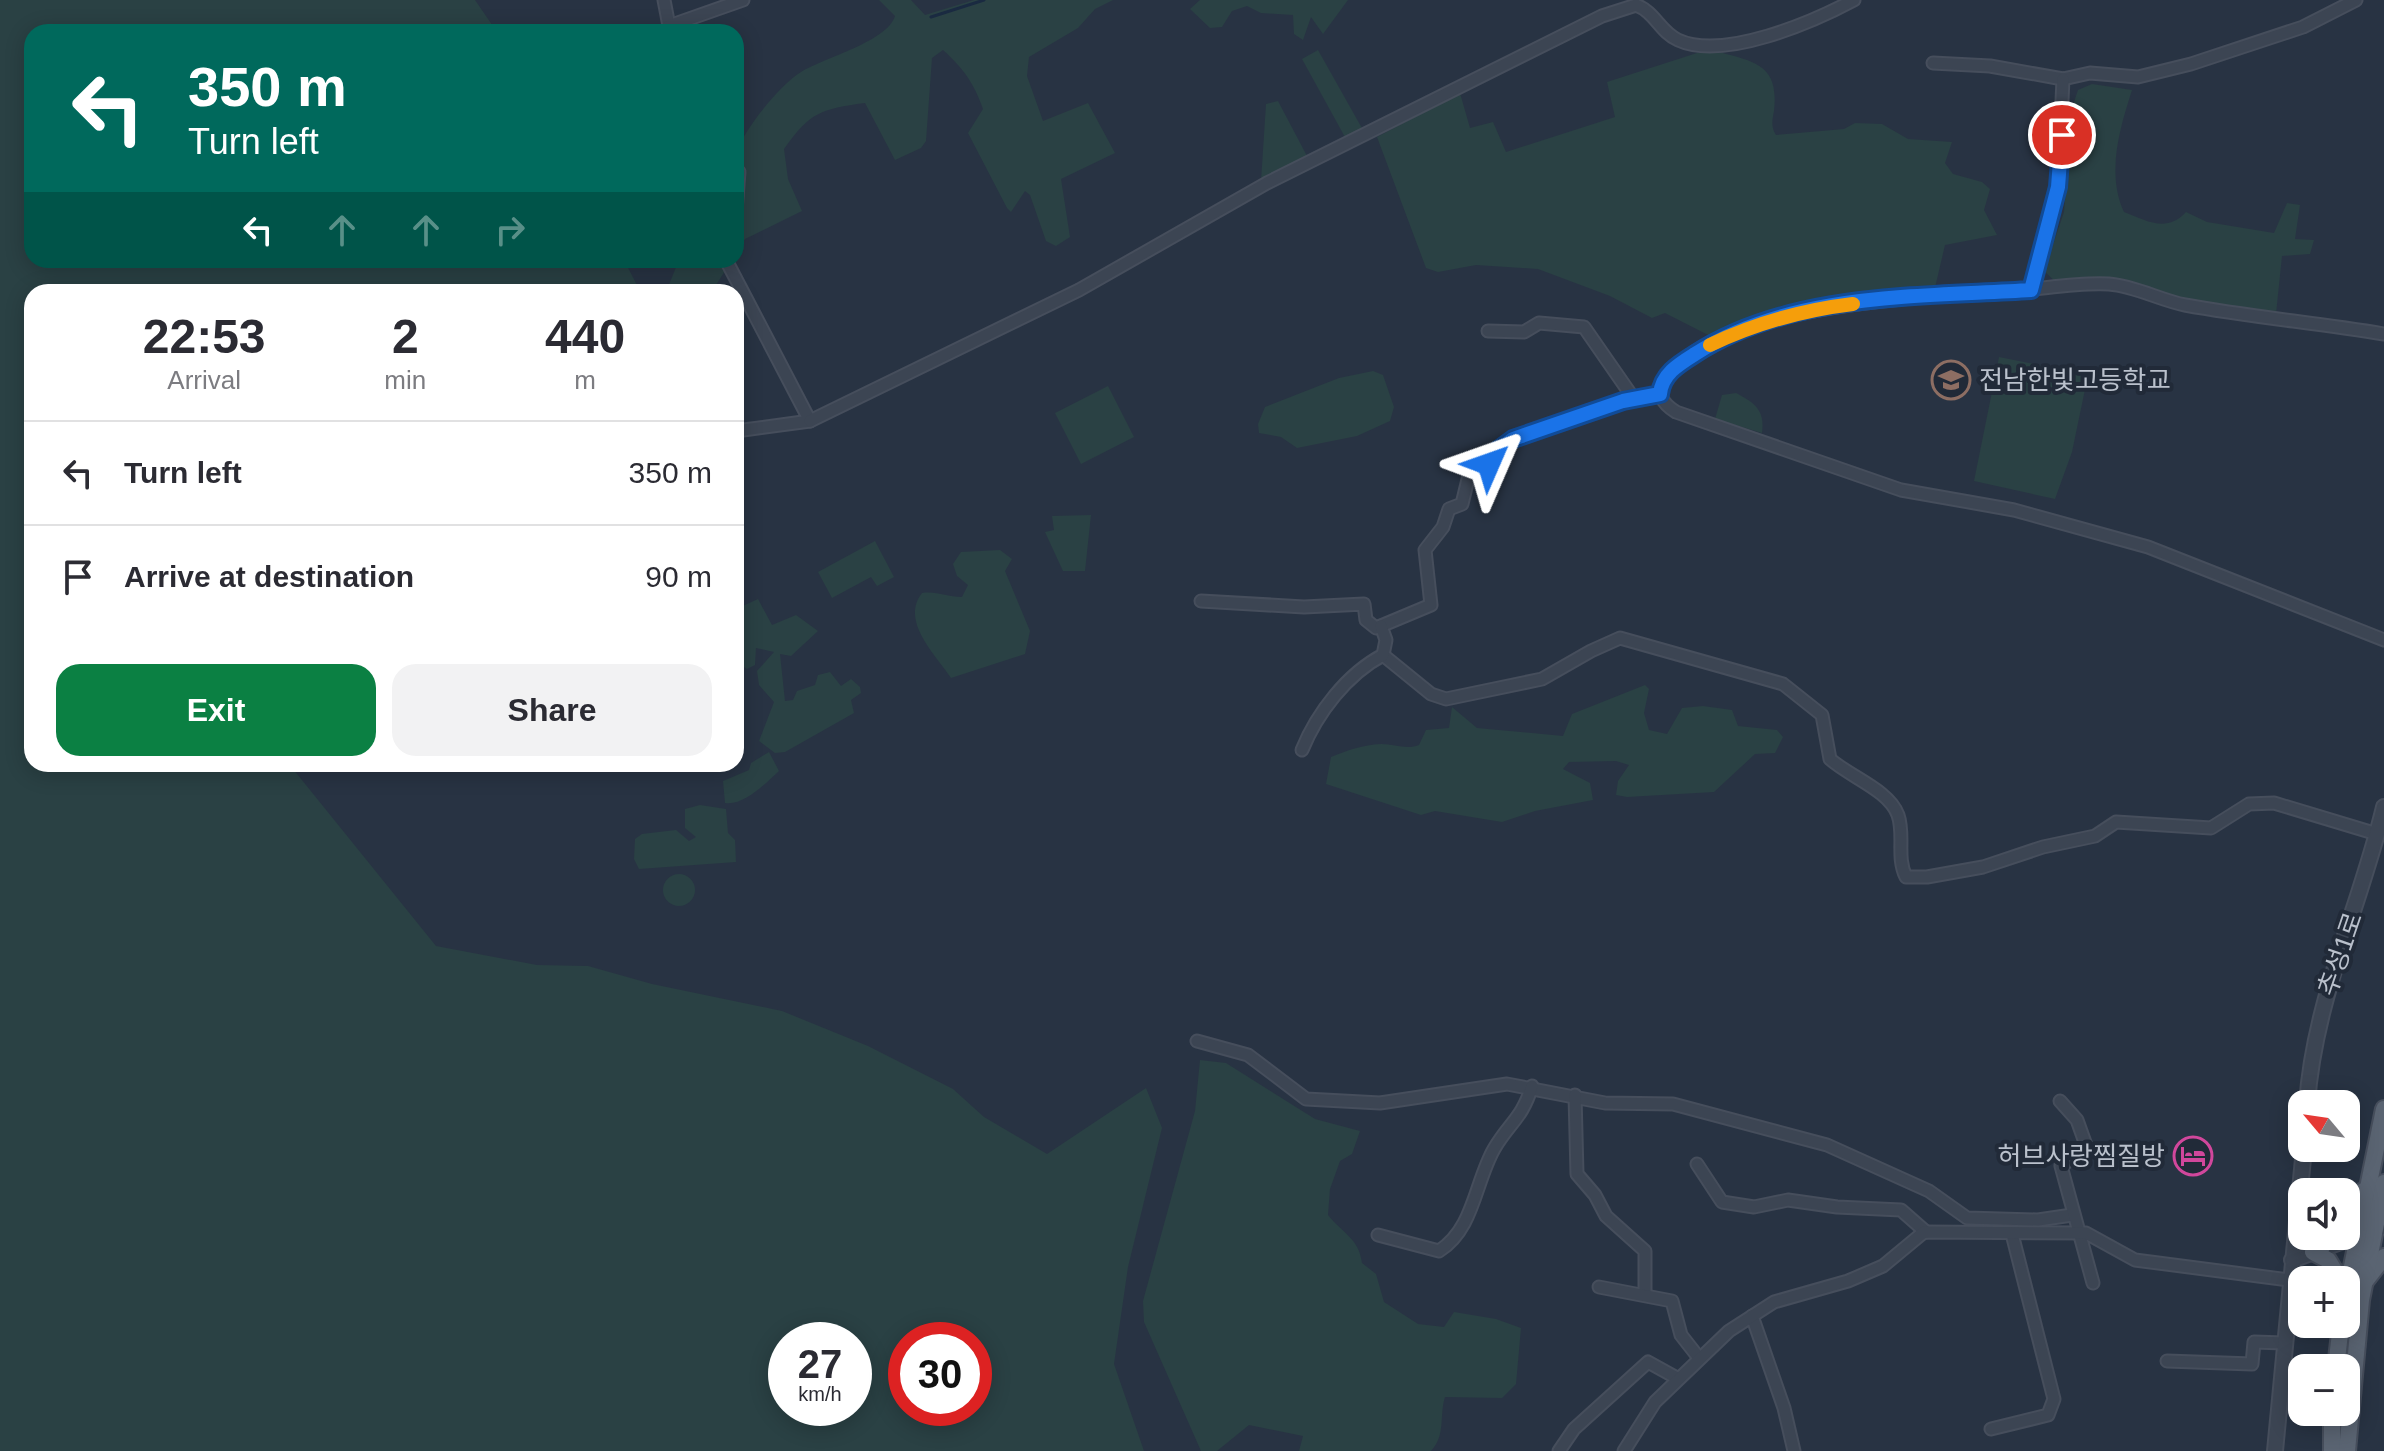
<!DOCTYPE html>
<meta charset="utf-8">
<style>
:root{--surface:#fff;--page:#f2f2f3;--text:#2b2b33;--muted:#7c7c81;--line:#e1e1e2;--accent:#0b8043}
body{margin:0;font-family:Helvetica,"Noto Sans KR",sans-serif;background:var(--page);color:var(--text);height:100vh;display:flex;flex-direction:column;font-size:30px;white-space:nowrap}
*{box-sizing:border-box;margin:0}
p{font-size:26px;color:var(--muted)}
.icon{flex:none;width:44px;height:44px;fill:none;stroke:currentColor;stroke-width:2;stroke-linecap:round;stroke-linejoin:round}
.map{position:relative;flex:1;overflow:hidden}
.side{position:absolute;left:24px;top:284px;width:720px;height:488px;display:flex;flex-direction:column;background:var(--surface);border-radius:24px;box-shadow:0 4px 20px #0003}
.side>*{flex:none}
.top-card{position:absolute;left:24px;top:24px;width:720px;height:244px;border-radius:24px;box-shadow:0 4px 20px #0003;background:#00695c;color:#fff;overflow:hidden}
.needle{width:52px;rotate:299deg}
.controls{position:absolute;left:2288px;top:1090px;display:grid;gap:16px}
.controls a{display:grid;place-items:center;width:72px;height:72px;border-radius:16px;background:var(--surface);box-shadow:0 4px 20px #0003;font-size:40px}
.speed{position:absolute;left:768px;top:1322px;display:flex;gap:16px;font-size:40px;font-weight:700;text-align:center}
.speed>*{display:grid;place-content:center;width:104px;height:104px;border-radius:50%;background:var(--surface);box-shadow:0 4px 20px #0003;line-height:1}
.speed small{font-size:20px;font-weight:400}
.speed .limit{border:12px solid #d22;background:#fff;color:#111}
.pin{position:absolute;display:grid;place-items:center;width:68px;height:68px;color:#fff;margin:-34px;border:4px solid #fff;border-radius:50%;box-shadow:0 2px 8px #0007}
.me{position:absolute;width:88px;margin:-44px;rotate:47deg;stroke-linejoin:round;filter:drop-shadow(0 0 6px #0008)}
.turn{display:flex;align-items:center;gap:28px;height:168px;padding:0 32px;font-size:36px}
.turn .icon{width:104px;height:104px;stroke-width:2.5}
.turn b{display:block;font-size:56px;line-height:68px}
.lanes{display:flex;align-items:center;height:76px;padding:0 32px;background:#0003;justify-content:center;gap:40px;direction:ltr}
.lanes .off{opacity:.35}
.eta{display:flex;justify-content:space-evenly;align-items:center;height:136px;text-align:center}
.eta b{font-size:48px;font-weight:700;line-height:56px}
.cta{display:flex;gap:16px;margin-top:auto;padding:16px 32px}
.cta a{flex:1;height:92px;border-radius:24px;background:var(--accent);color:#fff;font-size:32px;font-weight:700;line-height:92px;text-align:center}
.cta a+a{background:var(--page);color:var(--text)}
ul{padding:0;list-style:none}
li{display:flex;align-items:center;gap:24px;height:104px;padding:0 32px;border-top:2px solid var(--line)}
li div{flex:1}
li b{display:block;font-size:30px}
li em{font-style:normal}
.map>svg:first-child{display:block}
.green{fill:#2a4144;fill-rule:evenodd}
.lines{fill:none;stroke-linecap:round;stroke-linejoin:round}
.stream{stroke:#1a2a41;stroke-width:3}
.minor-casing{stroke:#464e5c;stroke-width:15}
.tertiary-casing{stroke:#464e5c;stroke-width:18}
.primary-casing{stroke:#464e5c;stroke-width:20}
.minor{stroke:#3c4553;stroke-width:11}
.tertiary{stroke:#3c4553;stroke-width:14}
.primary{stroke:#5a6472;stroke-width:16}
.route-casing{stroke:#114b97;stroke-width:20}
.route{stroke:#1a73e8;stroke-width:14}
.slow{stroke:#f59e0b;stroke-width:14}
.labels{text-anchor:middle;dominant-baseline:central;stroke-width:8;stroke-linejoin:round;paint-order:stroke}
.poi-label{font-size:26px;fill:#bac1cc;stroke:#212a38;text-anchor:start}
.street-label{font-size:26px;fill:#bac1cc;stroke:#212a38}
</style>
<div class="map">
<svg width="2384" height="1451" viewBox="0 0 2384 1451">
<rect width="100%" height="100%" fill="#283343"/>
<g class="green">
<path d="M0,0H475L497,32H32V260H624L639,289L32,292V764H289L436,946L537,965L588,966L652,984L782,1011L868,1046L953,1089L984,1117L1047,1154L1146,1088L1162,1128L1128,1267L1114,1364L1144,1451H0ZM786,1340H854V1408H786ZM906,1340H974V1408H906Z"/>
<path d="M879,0H911L925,15L974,0H1113L1095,9L1078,28L1029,57L1027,76L1043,121L1088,103L1115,153L1061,179L1070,237L1056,246L1046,241L1030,195L1025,191L1011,212L1007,208L968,133L983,109C974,83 963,68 943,50L932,58L926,141L921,148L895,160L865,103C821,109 810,112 784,149L788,179L802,211L745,239L736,253C736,230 730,173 736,154C743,130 781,84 801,72C824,58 888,41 895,16Z"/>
<polygon points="1200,0 1348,0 1323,34 1311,17 1303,40 1294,34 1293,15 1261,13 1247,6 1232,11 1222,27 1210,28 1190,9"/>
<polygon points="1318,50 1363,130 1346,139 1302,59"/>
<path d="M1719,52C1757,62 1779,66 1774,111C1772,121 1771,127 1776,135L1844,129L1855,123L1882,124L1908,139L1952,142L1945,163L1953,174L1982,182L1990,189L1984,210L1997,235L1945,245L1934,292L1884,298L1714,338L1665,313L1652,318L1610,296L1538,269L1476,265L1438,272L1426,268L1377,137L1460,93L1470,128L1493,122L1506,152L1615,117L1607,82L1697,53Z"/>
<path d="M2092,84L2132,90C2120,128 2106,173 2124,212C2147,221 2167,233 2186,212L2207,222L2274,233L2287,203L2300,205L2295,239L2314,240L2310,254L2282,256L2276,314L2187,301L2124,283L2059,285L2044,271L2064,212L2073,105L2078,90Z"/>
<polygon points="1278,101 1307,156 1261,181 1266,104"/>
<polygon points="679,260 732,260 716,285 717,292 666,292"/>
<polygon points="1999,357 2088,375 2072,452 2055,499 1974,481"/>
<polygon points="1373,371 1383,375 1394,407 1390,421 1357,436 1297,448 1281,437 1259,433 1258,424 1265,407 1339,378"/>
<polygon points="1108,386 1134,437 1081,464 1055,413"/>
<path d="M1736,393C1755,403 1765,410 1762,433L1715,419L1722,395Z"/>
<polygon points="1091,515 1085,571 1063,571 1045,532 1054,530 1052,516"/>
<polygon points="875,541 894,577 877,586 871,577 832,598 818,572"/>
<path d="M1000,550L1012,559L1005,571L1030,631L1025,654L951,678C935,654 900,621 922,593C937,591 947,597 962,597L968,585L957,576L953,564L961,552Z"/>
<polygon points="758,599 772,625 796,615 818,631 791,656 780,654 785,701 793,700 797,691 815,685 818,675 830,672 841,686 851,679 860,687 861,693 851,700 854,713 785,752 775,753 759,741 774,702 759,685 757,671 774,652 756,648 755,665 747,669 736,662 736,609"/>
<path d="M1645,685L1649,689L1644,713L1649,730L1667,734L1682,708L1703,706L1732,710L1738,726L1777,730L1783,737L1775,753L1755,754L1714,792L1627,797L1616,795L1618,781L1629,765L1616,761L1569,762L1563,769L1590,783L1593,800L1535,811L1502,822L1435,811L1421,815L1326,784L1331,757C1348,750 1363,745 1381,744C1395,744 1406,750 1419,745L1426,730L1449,728L1452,707L1477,728L1563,736L1572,714Z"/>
<path d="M769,752L779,771C766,783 744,806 725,803L723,781L749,770L751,763Z"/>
<polygon points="700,805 726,809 728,833 735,840 736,862 639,869 634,859 635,839 642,834 676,830 689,841 696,837 685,828 685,809"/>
<circle cx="679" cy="890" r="16"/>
<path d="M1200,1060L1226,1063L1315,1119L1360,1131L1352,1154L1340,1161L1330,1189L1328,1215C1342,1233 1359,1238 1362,1263L1376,1274L1384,1302L1418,1324L1444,1327L1454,1312L1496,1319L1521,1328L1516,1384L1502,1398L1445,1397C1439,1416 1446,1435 1431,1451H1299L1303,1436L1249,1425L1217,1451H1201L1144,1322L1143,1301L1195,1111Z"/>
</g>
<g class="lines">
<polyline class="stream" points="931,17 984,0"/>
<defs>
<g id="minor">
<polyline points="664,0 669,26"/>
<polyline points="669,32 669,26 743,0"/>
<polyline points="1933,63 1990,66 2063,79 2090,73 2138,77 2191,64 2303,27 2356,0"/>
<polyline points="736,170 739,172 736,212"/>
<polyline points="726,260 810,421 736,431"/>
<polyline points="2031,290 2058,187 2063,79"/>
<polyline points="1488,331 1524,332 1539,323 1584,327 1634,399"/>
<path d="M2384,334C2318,323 2251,317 2185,305C2160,300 2135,286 2109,284C2078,282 2043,289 2012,291C1924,297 1722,303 1665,378C1654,392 1663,404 1676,412L1901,490L2014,510L2148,547L2384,640"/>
<path d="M810,421L1079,290L1267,183L1602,16L1636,5C1655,12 1660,32 1678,40C1723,61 1813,22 1854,0"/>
<path d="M1201,601L1304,607L1364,604L1366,620L1376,628L1431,605L1425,550L1443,527L1449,509L1462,504L1469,475C1493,466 1492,449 1513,439L1623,401L1660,394"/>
<path d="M1383,655L1431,694L1446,699L1542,679L1591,651L1620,638L1783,684L1822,715L1830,759C1850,777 1889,790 1898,815C1905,835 1896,857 1906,877H1927L1983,867L2043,847L2095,836L2116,822L2211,828L2249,804L2274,803L2377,834"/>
<path d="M1302,750C1317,713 1347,674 1383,655L1386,640L1381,626"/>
<polyline points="1197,1041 1248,1055 1306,1099 1380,1103 1507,1084 1605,1103 1673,1104 1827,1145 1929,1191 1967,1218 2038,1220 2072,1215"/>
<polyline points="1575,1095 1577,1174 1595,1195 1606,1216 1645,1251 1645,1295"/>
<polyline points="2060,1101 2077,1120 2087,1148 2061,1166 2093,1283"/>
<polyline points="1697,1164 1722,1202 1754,1207 1788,1200 1837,1207 1901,1210 1926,1232"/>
<path d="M1378,1235L1439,1251C1474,1229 1475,1182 1494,1149C1509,1123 1522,1119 1532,1086"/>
<polyline points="1599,1287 1672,1301 1681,1335 1699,1358"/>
<polyline points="1752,1316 1784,1408 1794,1451"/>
<polyline points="2167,1361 2252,1364 2254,1342 2284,1343"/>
<polyline points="1991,1429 2048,1415 2054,1399 2012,1234"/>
<polyline points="1559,1451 1574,1429 1648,1362 1677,1378"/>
<polyline points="1624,1451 1655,1402 1729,1331 1774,1302 1848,1281 1883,1266 1924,1232 2086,1233 2135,1260 2289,1280"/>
</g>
<g id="tertiary">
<path d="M2307,1104C2314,1000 2360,907 2384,807"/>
<polyline points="2292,1260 2384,1226"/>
<polyline points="2275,1451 2304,1148"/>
</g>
<g id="primary">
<polyline points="2346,1216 2363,1191"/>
<polyline points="2320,1249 2330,1236"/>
<polyline points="2313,1252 2328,1260 2340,1280"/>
<polyline points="2366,1280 2384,1257"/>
<polyline points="2346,1296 2384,1109"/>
<polyline points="2336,1368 2341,1324"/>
<polyline points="2332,1412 2332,1451"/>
<polyline points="2347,1451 2361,1300 2384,1183"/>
</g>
</defs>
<use href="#minor" class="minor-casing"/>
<use href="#tertiary" class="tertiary-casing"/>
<use href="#primary" class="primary-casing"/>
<use href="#minor" class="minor"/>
<use href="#tertiary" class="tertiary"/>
<use href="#primary" class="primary"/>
</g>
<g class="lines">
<defs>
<path id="route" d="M1489,464L1498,450L1513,439L1623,401L1660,394C1662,374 1679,364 1695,354C1791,292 1921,297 2031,290L2058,187L2062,135"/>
</defs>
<use href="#route" class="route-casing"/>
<use href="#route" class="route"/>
<path class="slow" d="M1710,345C1756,323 1803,310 1853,304"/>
</g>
<defs>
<symbol id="school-ring" viewBox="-11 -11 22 22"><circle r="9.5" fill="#212a38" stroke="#8d6e63" stroke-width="1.5"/><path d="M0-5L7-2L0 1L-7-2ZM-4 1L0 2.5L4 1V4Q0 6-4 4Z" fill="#8d6e63"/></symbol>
<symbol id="hotel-ring" viewBox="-11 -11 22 22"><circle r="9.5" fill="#212a38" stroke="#d1479c" stroke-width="1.5"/><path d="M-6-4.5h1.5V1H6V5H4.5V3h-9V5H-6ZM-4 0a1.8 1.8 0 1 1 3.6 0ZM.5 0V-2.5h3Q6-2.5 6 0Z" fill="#d1479c"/></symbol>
</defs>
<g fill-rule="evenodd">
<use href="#school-ring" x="1929" y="358" width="44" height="44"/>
<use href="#hotel-ring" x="2171" y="1134" width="44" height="44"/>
</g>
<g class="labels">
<g class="poi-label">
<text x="1979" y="380">전남한빛고등학교</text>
<text x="2165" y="1156" text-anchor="end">허브사랑찜질방</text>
</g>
<g class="street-label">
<text transform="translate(2340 954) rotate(-71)">추성1로</text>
</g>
</g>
</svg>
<div class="controls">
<a><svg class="needle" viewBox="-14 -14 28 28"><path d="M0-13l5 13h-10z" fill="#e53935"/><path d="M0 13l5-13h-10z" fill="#7c7c81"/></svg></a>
<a><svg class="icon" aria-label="sound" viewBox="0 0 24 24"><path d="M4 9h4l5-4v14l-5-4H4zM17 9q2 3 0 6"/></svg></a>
<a>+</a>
<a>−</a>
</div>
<div class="speed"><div>27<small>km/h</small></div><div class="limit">30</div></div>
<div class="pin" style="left:2062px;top:135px;background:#d93025"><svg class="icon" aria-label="arrive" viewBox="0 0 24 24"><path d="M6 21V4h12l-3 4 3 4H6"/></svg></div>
<svg class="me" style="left:1489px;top:464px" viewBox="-20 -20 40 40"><path d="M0-17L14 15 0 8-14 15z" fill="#1a73e8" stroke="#fff" stroke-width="4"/></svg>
<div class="top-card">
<div class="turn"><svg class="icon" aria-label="left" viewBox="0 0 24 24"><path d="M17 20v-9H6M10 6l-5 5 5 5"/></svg><div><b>350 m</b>Turn left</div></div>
<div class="lanes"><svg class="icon" aria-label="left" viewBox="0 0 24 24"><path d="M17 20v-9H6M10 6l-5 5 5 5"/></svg><svg class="icon off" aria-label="ahead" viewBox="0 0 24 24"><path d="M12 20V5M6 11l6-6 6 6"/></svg><svg class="icon off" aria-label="ahead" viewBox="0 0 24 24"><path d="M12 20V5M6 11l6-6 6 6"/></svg><svg class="icon off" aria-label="right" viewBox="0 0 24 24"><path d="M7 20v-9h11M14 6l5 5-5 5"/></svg></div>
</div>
<section class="side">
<div class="eta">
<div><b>22:53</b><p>Arrival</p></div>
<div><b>2</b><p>min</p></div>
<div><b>440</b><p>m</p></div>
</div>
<ul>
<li><svg class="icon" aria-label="left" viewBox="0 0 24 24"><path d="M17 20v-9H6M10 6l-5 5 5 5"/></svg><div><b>Turn left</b></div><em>350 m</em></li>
<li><svg class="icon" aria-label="arrive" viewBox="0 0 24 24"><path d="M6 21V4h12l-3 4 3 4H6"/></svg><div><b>Arrive at destination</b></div><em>90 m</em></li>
</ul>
<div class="cta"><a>Exit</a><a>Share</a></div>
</section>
</div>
